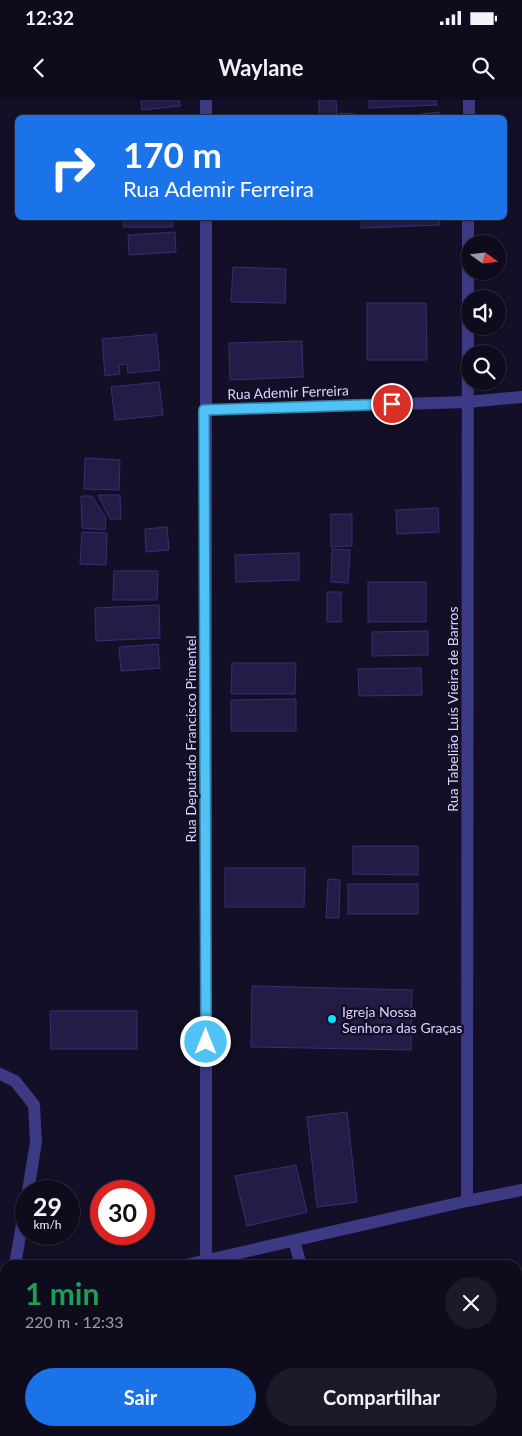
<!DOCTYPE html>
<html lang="pt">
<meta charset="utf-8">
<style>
:root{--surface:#0e0b1c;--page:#1c1929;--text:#f1f3f6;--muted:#9b9ba3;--line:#2e2b3b;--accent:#1a73e8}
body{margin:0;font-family:Lato,sans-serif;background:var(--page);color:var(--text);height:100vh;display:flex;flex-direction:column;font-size:19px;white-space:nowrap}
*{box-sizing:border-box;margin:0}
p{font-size:16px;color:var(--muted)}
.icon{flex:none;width:28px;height:28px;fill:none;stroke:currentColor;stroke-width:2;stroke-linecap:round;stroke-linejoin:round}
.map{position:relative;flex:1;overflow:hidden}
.side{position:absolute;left:0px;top:1160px;width:522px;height:176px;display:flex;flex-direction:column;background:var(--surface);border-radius:15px 15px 0 0;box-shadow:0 1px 4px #0004,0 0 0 1px var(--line)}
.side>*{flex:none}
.banner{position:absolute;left:15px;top:15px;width:492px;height:105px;border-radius:8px;box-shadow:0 1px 4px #0004,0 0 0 1px var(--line);background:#1a73e8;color:#fff;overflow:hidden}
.needle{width:32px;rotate:105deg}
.tools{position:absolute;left:461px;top:135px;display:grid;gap:10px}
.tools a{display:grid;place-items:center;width:45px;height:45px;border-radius:50%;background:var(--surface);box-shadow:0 1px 4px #0004,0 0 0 1px var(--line);font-size:25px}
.speed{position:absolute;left:15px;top:1080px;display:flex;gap:10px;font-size:25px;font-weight:700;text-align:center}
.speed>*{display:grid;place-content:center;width:65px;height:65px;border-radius:50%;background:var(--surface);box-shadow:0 1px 4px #0004,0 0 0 1px var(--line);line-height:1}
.speed small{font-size:12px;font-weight:400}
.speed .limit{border:8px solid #d22;background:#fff;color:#111}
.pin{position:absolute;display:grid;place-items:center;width:42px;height:42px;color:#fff;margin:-21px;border:2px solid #fff;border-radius:50%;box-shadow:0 1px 5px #0007}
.me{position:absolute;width:55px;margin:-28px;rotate:0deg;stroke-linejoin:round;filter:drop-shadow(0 0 4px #0008)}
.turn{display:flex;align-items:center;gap:18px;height:105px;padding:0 25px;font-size:22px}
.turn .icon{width:65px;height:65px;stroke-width:2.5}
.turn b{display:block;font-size:35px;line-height:42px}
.round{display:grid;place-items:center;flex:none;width:52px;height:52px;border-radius:26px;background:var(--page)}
.overview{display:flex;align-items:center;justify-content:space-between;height:85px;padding:0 25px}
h1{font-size:30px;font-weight:700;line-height:38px;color:#1e9e55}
.cta{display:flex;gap:10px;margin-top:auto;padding:10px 25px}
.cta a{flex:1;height:58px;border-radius:30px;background:var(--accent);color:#fff;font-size:20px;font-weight:700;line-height:58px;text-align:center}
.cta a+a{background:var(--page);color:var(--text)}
.status{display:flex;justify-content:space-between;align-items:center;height:35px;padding:0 25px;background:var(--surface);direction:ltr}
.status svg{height:14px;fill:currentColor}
header{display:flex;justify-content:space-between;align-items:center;height:65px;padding:0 25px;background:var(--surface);font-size:22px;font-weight:700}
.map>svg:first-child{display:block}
.building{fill:#241b47;stroke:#3b2d73}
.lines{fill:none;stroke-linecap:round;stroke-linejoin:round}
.minor{stroke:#3d3a85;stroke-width:12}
.route-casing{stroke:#337fa1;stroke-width:12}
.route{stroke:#4fc3f7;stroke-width:9}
.poi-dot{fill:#00e5ff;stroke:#130f26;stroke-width:2}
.labels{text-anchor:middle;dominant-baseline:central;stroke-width:5;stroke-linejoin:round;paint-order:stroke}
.street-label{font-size:14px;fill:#d9d4ff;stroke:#130f26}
.poi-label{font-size:14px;fill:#d9d4ff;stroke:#130f26;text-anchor:start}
</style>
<div class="status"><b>12:32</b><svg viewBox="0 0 49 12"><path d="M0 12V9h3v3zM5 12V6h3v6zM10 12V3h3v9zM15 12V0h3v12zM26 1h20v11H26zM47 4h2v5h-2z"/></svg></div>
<header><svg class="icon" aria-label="back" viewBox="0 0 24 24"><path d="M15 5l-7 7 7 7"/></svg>Waylane<svg class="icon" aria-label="search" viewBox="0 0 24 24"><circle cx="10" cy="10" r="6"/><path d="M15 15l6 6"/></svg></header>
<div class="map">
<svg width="522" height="1336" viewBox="0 0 522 1336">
<rect width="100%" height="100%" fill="#130f26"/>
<g class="building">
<polygon points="141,0 179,0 180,6 142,10"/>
<polygon points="319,0 336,0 337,15 319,15"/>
<polygon points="369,0 436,0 437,5 369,8"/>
<polygon points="439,12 439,18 387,18"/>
<polygon points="340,13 356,14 356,18 340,18"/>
<polygon points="124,118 173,118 173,127 123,127"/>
<polygon points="361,118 439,118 440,125 361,128"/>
<polygon points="175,132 176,152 129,155 128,135"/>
<polygon points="233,167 286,169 285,203 231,202"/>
<polygon points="367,203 426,203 427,260 367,260"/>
<polygon points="156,234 160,270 128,273 127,264 119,265 120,274 105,276 102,239"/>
<polygon points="302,241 303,277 230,280 229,243"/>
<polygon points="159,282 163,315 115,320 111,287"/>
<polygon points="85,358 120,360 119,390 84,389"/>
<polygon points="98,395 120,395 121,419 110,419"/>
<polygon points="81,396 92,396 106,418 105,430 82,428"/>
<polygon points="438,408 439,432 397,434 396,410"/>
<polygon points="331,414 352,414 352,446 331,447"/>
<polygon points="167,427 169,450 146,452 145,429"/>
<polygon points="82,432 107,433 106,465 80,464"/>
<polygon points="332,449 350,450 348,483 331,482"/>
<polygon points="299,453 299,480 236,482 235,455"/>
<polygon points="114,471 158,471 157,500 113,500"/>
<rect x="368" y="482" width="58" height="40"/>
<rect x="327" y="492" width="14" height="30"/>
<polygon points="159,505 160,538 96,541 95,508"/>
<polygon points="428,531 428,555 372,556 372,532"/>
<polygon points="158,544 160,568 121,571 119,547"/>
<polygon points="232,563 296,563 295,594 231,594"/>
<polygon points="421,568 422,595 359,596 358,569"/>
<polygon points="296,599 296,631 231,631 231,600"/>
<polygon points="353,746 418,746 418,775 353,774"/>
<polygon points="225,768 305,768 304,807 225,807"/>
<polygon points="328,779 340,780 339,818 326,818"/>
<rect x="348" y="784" width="70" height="30"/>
<polygon points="252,886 412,890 411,950 251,947"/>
<polygon points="50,911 137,911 137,949 51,949"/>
<polygon points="347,1012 357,1102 317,1107 307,1017"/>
<polygon points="296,1065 307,1112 247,1126 235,1076"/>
<polygon points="126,1331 190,1331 190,1336 108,1336 107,1333"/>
<polygon points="243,1331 296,1331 296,1335 244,1336"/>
</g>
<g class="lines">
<g class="minor">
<polyline points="206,18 206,0"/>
<polyline points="469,18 469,0"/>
<polyline points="206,118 206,1160"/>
<polyline points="205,310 467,302 522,297"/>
<polyline points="0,974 15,981 34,1005 36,1042 28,1091"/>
<polyline points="467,1101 468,118"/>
<polyline points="294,1141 301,1165"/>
<polyline points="15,1165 26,1100"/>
<polyline points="186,1165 467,1101 522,1090"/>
<polyline points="0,1202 5,1203"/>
<polyline points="0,1279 5,1237"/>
<polyline points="67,1331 68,1336"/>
<polyline points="349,1331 350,1336"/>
</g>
</g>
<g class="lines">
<defs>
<polyline id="route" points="206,942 204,310 392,304"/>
</defs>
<use href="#route" class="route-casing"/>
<use href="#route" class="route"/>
</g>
<circle class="poi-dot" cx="332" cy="919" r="5"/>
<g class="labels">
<g class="street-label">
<text transform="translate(288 292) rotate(-2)">Rua Ademir Ferreira</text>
<text transform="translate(452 609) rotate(-90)">Rua Tabelião Luís Vieira de Barros</text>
<text transform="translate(190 639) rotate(-90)">Rua Deputado Francisco Pimentel</text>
</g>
<g class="poi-label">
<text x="342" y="911">Igreja Nossa<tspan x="342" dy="16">Senhora das Graças</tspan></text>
</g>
</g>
</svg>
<div class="tools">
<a><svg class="needle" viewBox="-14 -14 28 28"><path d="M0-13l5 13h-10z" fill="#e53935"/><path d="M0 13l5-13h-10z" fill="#9b9ba3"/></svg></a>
<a><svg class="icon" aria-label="sound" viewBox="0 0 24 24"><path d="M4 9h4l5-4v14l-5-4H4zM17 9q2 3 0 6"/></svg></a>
<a><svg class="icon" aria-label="search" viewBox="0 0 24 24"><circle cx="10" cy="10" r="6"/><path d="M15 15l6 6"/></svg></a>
</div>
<div class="speed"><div>29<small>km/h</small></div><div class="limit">30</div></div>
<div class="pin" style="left:392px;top:304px;background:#d93025"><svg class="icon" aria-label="arrive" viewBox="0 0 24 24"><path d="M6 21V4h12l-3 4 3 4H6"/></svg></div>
<svg class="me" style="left:206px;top:942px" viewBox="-20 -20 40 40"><circle r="17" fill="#4fc3f7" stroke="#fff" stroke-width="3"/><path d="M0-11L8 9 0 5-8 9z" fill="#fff"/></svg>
<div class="banner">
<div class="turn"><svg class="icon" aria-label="right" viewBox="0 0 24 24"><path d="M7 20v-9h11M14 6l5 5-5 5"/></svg><div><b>170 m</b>Rua Ademir Ferreira</div></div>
</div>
<section class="side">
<div class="overview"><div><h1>1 min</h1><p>220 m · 12:33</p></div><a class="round"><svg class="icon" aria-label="close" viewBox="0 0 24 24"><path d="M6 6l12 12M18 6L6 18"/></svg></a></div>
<div class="cta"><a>Sair</a><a>Compartilhar</a></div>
</section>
</div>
